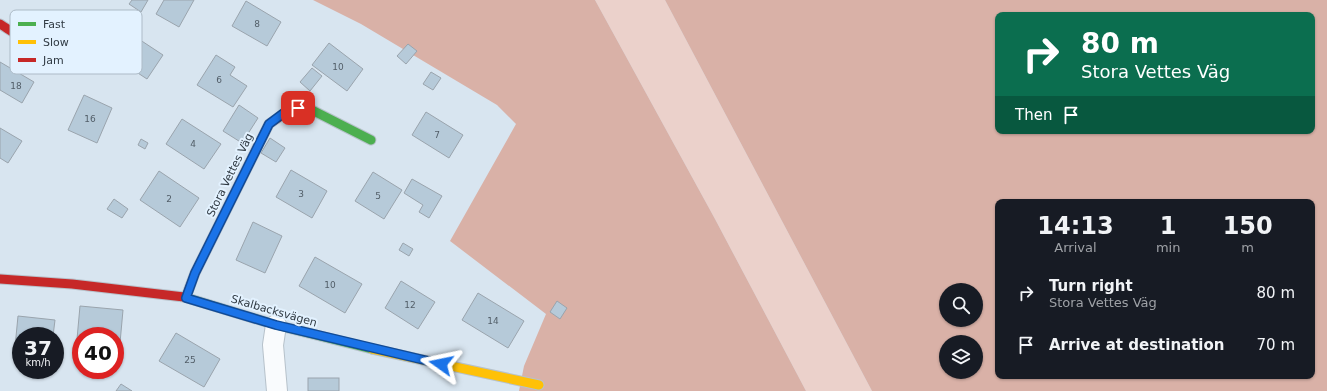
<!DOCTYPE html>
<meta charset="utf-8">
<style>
:root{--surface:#171b24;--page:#242831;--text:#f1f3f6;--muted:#9ea1a6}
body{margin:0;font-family:"DejaVu Sans",sans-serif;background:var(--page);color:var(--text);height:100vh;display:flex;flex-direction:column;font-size:15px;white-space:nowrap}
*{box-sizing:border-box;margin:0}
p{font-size:13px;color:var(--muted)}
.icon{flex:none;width:22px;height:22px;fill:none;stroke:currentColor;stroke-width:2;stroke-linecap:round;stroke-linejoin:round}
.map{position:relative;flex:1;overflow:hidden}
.sheet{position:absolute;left:995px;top:199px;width:320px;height:180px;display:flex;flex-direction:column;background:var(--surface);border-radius:8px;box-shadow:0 1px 3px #0004}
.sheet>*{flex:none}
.banner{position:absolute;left:995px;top:12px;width:320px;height:122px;border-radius:8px;box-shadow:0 1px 3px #0004;background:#0b6e4f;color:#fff;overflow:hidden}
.controls{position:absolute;left:939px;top:283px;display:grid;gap:8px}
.controls a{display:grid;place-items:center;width:44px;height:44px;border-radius:50%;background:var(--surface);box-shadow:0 1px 3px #0004;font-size:20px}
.speed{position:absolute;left:12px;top:327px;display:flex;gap:8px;font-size:20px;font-weight:700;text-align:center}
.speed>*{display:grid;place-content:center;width:52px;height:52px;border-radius:50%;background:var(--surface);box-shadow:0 1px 3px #0004;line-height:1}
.speed small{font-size:10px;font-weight:400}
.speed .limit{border:6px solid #d22;background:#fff;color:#111}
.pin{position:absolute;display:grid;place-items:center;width:34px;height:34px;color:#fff;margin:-17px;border-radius:8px;box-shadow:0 2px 6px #0006}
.me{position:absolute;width:44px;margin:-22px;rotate:282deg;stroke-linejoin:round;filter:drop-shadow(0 0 3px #0008)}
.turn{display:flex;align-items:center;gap:14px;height:84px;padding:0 20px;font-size:18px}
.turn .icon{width:52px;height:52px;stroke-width:2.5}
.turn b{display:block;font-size:28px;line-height:34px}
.then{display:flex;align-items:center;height:38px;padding:0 20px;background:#0003;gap:8px;font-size:15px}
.eta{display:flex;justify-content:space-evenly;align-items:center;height:68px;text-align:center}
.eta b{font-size:24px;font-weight:600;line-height:28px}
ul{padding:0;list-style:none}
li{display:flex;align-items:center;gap:12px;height:52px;padding:0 20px}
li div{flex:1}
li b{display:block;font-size:15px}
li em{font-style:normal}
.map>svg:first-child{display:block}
.green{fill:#ebd1cb}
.forest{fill:#d9b1a7;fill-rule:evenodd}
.building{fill:#b6cad9;stroke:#9aa4ad}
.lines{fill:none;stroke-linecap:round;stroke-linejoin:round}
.street-casing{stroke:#b7c2cb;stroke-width:22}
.fast-casing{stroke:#b7c2cb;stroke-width:11}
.slow-casing{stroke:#b7c2cb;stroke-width:11}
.jam-casing{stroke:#b7c2cb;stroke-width:11}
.street{stroke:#f9fbfd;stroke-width:20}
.fast{stroke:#4caf50;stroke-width:9}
.slow{stroke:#ffc107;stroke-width:9}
.jam{stroke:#c62828;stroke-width:9}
.route-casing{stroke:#114b97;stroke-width:10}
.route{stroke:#1a73e8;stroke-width:7}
.labels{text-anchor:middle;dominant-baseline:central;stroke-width:4;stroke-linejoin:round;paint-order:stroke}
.number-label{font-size:9px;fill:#525e68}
.street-label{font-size:11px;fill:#303a43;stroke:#e3f2ff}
.key{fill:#e3f2ff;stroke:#adbbc7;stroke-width:1}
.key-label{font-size:11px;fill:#303a43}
</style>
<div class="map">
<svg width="1327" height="391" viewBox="0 0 1327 391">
<rect width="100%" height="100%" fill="#d8e5f0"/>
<polygon class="green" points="595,0 665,0 872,391 806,391 715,219"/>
<g class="forest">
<polygon points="313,0 595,0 715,219 806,391 519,391 524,366 546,314 450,241 516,124 497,105 361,24"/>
<path d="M665,0H1327V391H872ZM998,15H1312V131H998ZM998,202H1312V376H998ZM946,290H976V320H946ZM946,342H976V372H946Z"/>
</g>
<g class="building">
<polygon points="132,0 148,0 141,12 129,4"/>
<polygon points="164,0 194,0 179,27 156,14"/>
<polygon points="246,1 281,22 267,46 232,26"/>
<polygon points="125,30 163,55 147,79 109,54"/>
<polygon points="329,43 363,69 347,91 312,65"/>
<polygon points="408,44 417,51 406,64 397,56"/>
<polygon points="216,55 235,67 230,75 247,86 233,107 197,85"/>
<polygon points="0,62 34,82 22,103 0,90"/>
<polygon points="312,68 322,76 310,91 300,82"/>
<polygon points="431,72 441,78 433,90 423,84"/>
<polygon points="84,95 112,108 97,143 68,130"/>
<polygon points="239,105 258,118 242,143 223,131"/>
<polygon points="426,112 463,135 449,158 412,135"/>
<polygon points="182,119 221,144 204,169 166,144"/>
<polygon points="0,128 22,141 8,163 0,158"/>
<polygon points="270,138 285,148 276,162 261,153"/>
<polygon points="141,139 148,143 145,149 138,145"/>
<polygon points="291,170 327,191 312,218 276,197"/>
<polygon points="159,171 199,198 180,227 140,200"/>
<polygon points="373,172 402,190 384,219 355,201"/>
<polygon points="412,179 442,196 429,218 419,212 423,205 404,193"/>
<polygon points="114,199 128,209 122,218 107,209"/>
<polygon points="253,222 282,236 265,273 236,260"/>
<polygon points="403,243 413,249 409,256 399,250"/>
<polygon points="315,257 362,284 345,313 299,286"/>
<polygon points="401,281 435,302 418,329 385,308"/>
<polygon points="478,293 524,321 508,348 462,320"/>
<polygon points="557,301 567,308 560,319 550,312"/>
<polygon points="80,306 123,310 120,343 115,342 115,336 81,336 81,339 77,339"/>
<polygon points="18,316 55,320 53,336 21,336 21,348 15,347"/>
<polygon points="176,333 220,359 204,387 159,361"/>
<rect x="308" y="378" width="31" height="13"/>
<polygon points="121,384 132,391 116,391"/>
</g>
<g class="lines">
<defs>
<polyline id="street" points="276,325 273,345 277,391"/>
<g id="fast">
<polyline points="291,109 306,107 371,140"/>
<polyline points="184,297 276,325 372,349"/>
</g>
<polyline id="slow" points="372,349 539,385"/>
<g id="jam">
<path d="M0,24C22,38 33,48 60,43"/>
<polyline points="0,279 72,284 184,297"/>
<polyline points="186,297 195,273 269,124 291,109"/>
</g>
</defs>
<use href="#street" class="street-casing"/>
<use href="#fast" class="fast-casing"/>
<use href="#slow" class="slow-casing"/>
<use href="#jam" class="jam-casing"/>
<use href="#street" class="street"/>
<use href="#fast" class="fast"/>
<use href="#slow" class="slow"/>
<use href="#jam" class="jam"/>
</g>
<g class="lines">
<defs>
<polyline id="route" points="298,108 289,109 269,124 195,273 186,298 276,325 441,364"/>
</defs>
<use href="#route" class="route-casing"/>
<use href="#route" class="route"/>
</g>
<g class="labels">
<g class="number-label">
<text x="257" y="24">8</text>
<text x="338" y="67">10</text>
<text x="219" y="80">6</text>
<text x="16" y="86">18</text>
<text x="90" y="119">16</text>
<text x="437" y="135">7</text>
<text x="193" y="144">4</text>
<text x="301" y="194">3</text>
<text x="378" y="196">5</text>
<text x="169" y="199">2</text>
<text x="330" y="285">10</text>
<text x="410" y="305">12</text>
<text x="493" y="321">14</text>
<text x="190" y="360">25</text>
</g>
<g class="street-label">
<text transform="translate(230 175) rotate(-64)">Stora Vettes Väg</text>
<text transform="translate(274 311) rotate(16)">Skalbacksvägen</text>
</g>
</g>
<rect x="10" y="10" width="132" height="64" rx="6" class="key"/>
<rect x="18" y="22" width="18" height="4" fill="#4caf50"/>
<rect x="18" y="40" width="18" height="4" fill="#ffc107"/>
<rect x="18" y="58" width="18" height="4" fill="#c62828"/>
<g class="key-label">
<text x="43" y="28">Fast</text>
<text x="43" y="46">Slow</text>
<text x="43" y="64">Jam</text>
</g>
</svg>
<div class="controls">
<a><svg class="icon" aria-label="search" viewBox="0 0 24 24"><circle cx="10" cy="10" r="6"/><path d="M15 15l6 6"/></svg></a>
<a><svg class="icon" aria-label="layers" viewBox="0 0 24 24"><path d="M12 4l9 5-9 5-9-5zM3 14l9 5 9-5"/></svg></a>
</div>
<div class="speed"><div>37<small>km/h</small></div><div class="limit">40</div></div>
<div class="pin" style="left:298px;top:108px;background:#d93025"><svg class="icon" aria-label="arrive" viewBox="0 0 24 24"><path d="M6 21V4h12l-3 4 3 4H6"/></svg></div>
<svg class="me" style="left:441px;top:364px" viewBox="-20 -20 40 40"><path d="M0-17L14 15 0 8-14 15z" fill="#1a73e8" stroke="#fff" stroke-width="4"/></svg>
<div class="banner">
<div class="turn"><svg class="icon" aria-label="right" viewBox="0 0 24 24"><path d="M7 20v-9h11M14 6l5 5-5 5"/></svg><div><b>80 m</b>Stora Vettes Väg</div></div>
<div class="then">Then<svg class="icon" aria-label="arrive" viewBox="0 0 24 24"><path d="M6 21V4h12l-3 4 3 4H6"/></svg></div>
</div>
<section class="sheet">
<div class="eta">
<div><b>14:13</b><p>Arrival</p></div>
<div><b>1</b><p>min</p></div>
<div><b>150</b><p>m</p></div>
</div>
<ul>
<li><svg class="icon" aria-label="right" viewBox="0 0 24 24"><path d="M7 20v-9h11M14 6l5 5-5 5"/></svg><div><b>Turn right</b><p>Stora Vettes Väg</p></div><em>80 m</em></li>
<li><svg class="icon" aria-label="arrive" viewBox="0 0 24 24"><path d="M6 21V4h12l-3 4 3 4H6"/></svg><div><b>Arrive at destination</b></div><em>70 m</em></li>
</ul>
</section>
</div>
